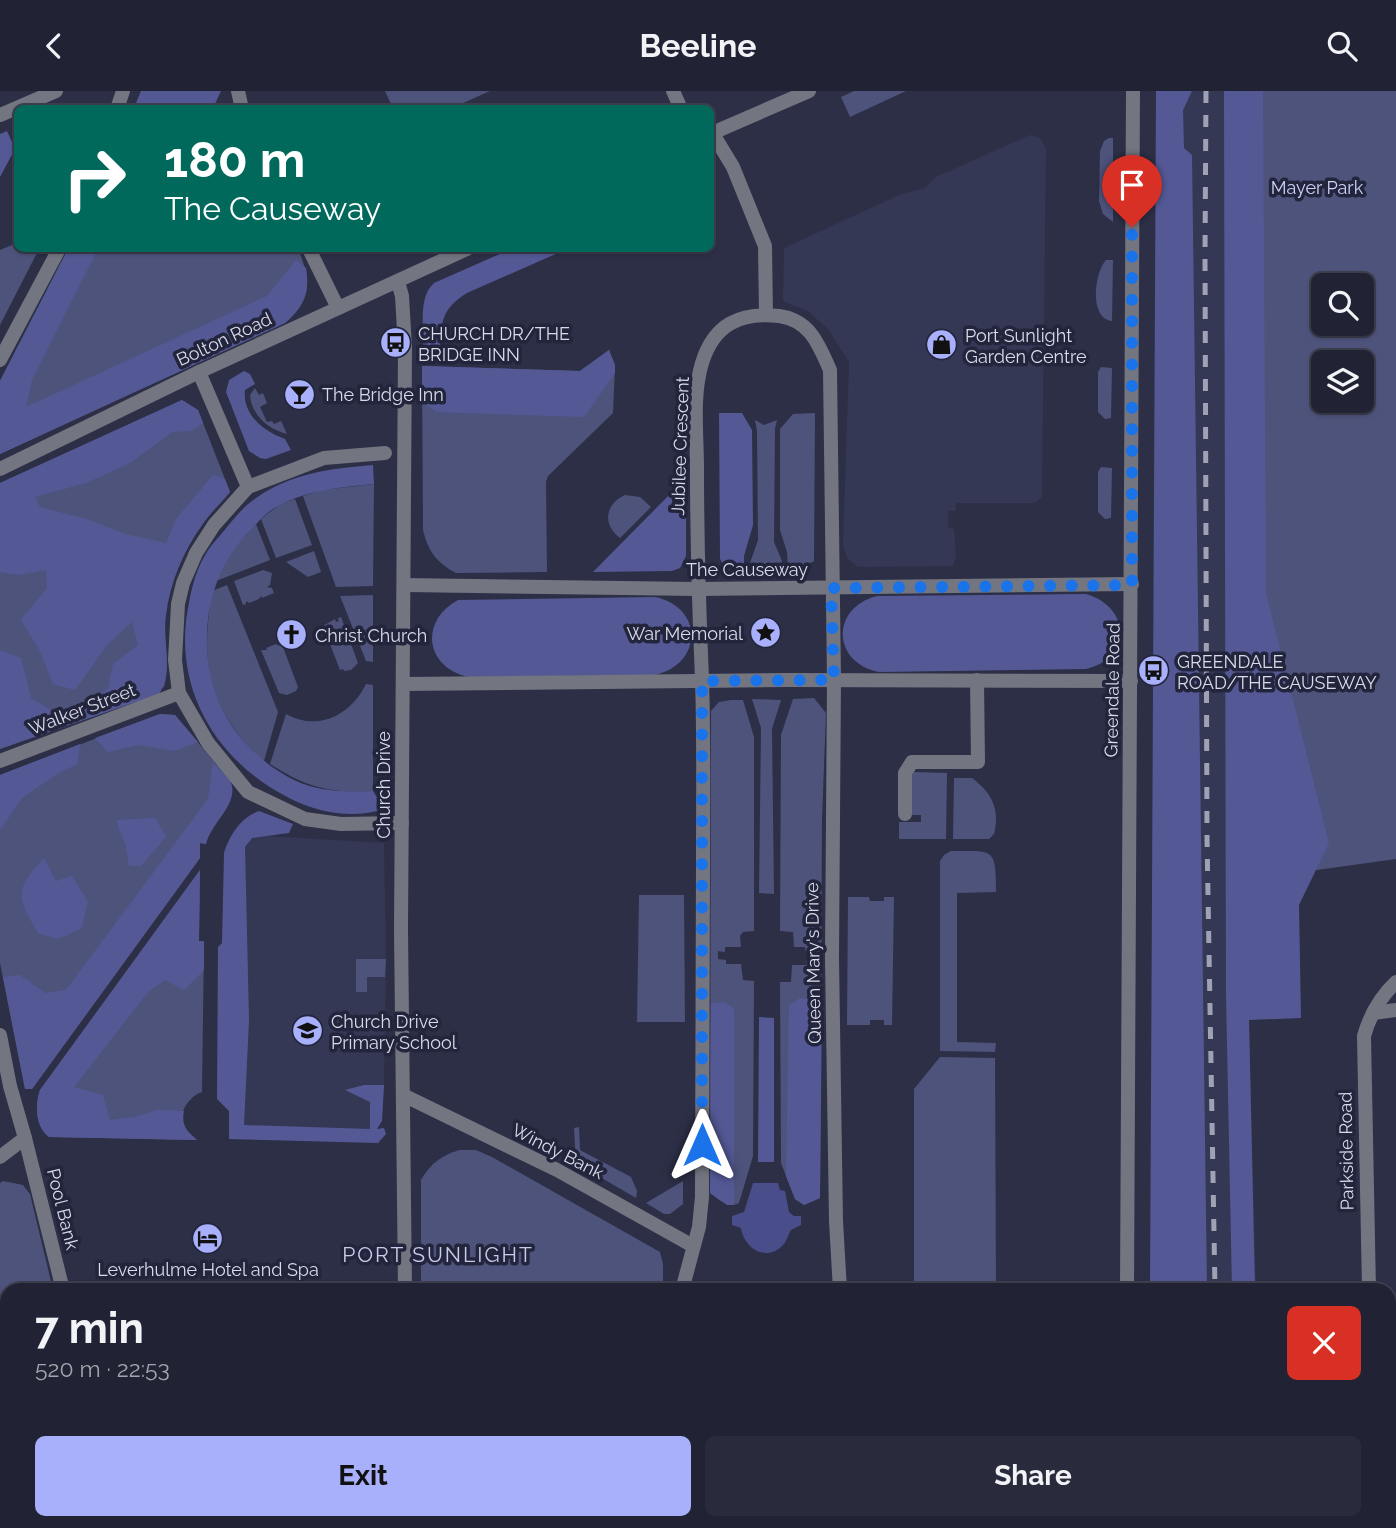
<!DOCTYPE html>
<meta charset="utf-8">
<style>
:root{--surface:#212334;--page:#292b3c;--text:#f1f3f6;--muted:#a2a4ac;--line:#3e404f;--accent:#a8b0fc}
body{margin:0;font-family:Raleway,sans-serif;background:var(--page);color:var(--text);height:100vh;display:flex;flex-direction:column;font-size:26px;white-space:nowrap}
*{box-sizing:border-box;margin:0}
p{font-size:23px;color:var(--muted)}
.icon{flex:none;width:38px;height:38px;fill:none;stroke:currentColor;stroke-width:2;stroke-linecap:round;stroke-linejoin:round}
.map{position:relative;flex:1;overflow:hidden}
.panel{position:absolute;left:0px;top:1192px;width:1396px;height:247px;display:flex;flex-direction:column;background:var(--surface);border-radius:21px 21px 0 0;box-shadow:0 2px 5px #0004,0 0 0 2px var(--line)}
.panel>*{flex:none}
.guide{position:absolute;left:14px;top:14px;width:700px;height:147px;border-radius:10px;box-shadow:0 2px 5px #0004,0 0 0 2px var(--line);background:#00695c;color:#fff;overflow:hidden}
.controls{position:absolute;left:1311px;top:182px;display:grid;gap:14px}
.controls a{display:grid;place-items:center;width:63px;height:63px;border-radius:10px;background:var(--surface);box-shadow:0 2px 5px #0004,0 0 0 2px var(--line);font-size:35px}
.pin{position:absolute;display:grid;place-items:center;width:60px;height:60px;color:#fff;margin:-72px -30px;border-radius:50% 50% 50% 0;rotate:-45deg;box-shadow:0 0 7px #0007}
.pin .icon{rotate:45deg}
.me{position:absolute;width:77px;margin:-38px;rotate:0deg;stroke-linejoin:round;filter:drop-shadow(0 0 5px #0008)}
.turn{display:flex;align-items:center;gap:24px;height:147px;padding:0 35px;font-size:32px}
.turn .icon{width:91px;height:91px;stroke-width:2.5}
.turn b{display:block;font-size:49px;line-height:60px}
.round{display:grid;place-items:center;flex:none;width:74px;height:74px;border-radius:10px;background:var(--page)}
.headline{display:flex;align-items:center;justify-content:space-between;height:119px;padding:0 35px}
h1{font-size:42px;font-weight:700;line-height:52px}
.primary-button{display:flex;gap:14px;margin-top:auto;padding:14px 35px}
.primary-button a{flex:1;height:80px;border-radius:10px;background:var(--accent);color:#111;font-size:28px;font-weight:700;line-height:80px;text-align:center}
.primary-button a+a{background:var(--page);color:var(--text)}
header{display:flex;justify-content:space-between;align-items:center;height:91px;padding:0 35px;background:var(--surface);font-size:32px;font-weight:700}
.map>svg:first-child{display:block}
.built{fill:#343855}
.green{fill:#4e537c;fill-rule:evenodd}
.forest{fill:#545996}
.water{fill:#494d89}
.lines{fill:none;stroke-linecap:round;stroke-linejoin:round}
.minor{stroke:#737581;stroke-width:14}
.rail{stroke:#9fa2b4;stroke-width:5;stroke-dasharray:12 12;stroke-linecap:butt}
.route{stroke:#1a73e8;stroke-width:12;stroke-dasharray:0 21.6}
.labels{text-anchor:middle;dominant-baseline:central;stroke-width:7;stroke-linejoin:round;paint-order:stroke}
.park-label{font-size:18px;fill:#cdd2f7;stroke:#22253c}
.poi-label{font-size:18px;fill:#d8dbea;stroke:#22253c;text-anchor:start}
.street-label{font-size:18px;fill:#d8dbea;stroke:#22253c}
.quarter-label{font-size:21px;letter-spacing:2px;fill:#c7ccea;stroke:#22253c}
</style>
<header><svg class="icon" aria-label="back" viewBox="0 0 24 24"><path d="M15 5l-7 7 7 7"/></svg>Beeline<svg class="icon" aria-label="search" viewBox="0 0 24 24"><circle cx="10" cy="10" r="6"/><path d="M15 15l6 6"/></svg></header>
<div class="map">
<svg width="1396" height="1437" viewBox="0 0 1396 1437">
<rect width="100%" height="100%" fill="#2c2f46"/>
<g class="built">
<polygon points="1157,0 1244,0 1249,928 1256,1199 1153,1199"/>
<polygon points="1030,44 1040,47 1046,57 1042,406 1035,412 956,412 955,420 948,420 948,437 954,438 956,466 953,475 858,476 847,467 843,454 849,271 828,238 808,220 783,210 784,157 899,104 925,97 936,86"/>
<polygon points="248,744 384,752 386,868 384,994 382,1030 376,1039 229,1034 235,758"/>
</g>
<g class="green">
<polygon points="385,0 490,0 452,17 393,17"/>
<polygon points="854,0 906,0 850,26 841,6"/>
<path d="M1244,0H1396V768L1244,789ZM1323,194H1362V233H1323ZM1323,271H1362V310H1323Z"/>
<polygon points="1109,47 1113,47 1113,131 1103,123 1099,110 1100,60 1104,50"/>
<polygon points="17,152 18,158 39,158 0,234 0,159"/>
<path d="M68,158H298C311,189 313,208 285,232L0,363V290Z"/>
<path d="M1106,169H1113L1112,230C1089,228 1094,182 1106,169Z"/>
<path d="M609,259L615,274L613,322L548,385L546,391L547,481L456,482C437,472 428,460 423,439L422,275L580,280Z"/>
<polygon points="1101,276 1112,277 1111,327 1105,328 1098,321 1098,281"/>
<path d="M255,297L259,304L263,302L267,312L260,316L267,331L272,330L274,333L281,330L287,343C269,339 251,324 250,304Z"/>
<path d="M182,309L198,319L230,401C221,412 210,422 202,434C183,461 169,493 165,525C163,548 171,574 164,596L0,658V392Z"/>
<polygon points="815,322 814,470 799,478 788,479 787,461 780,439 780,338 793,323"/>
<polygon points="755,329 764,334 777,329 775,338 774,451 782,470 781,479 750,479 750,472 758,449 757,340"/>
<polygon points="1101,376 1112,377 1111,427 1105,428 1098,421 1098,381"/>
<polygon points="374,393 373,495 336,496 303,405 322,399"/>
<path d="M625,404L640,406L651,416L620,447C602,434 605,413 625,404Z"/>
<polygon points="295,408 312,454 276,467 261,428 280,413"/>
<polygon points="256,433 270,469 216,490 232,459"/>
<polygon points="314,460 321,481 308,486 286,471"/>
<polygon points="263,479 272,482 270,494 267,496 272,497 274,502 262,507 261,505 259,508 249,512 246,510 246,513 243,514 234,490"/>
<path d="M227,494L278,621L264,670C252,663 243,650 235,639C202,591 204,554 212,500Z"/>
<polygon points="373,504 373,571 366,570 340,505"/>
<polygon points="341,526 358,572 351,579 344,580 343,578 340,579 323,535 335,528 336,531 339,530 338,527"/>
<polygon points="281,551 298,596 296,600 287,604 279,602 261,559 267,559 266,557 276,553 279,555"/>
<path d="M366,593L373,594V700C331,703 306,696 270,673L286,623C318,641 351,624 366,593Z"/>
<polygon points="814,607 826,622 822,729 820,1107 804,1114 795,1108 781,1072 780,891 791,891 792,874 806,874 806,870 816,870 815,861 806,861 805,856 794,856 793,841 780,840 781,644 793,608"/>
<polygon points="752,608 781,609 772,638 774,803 759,802 761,637"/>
<path d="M731,609H743L754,646V840L743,841L740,845L741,856H725V861L718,860V868L726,869V873H741L743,889L754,890L753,1065L739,1112C728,1118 720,1109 710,1102L711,620L719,611Z"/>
<path d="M160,623L175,624L231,691C236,721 212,726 206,753L200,752V767L32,998H25L0,872V684Z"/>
<polygon points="914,681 947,682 946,748 899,748 899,731 921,731 921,724 911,724 911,686"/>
<path d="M954,687H972C992,702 1000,718 994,743L989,748H953Z"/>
<path d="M951,760C994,760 996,756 996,801L957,802V951L996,952L995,961L940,960V770L944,764Z"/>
<path d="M200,779L199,850H204L202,1001C189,1005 176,1024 184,1038C187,1042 194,1046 197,1049L49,1046C35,1035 35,1014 40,999Z"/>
<polygon points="639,804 684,804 685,931 637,931"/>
<polygon points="848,806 869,806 870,810 884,810 884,806 894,806 892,934 884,934 884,929 870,929 870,934 847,934"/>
<polygon points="356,868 386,868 385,886 367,886 367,901 356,901"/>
<polygon points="940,966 995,967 996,1199 914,1199 914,998"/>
<polygon points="579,1036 580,1059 631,1086 637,1100 636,1107 576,1072 574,1037"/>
<path d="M459,1059H476L492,1066L660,1161L663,1173V1199H421V1089C431,1072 441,1065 459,1059Z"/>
<polygon points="3,1090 23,1094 30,1103 53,1199 7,1199 7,1232 0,1233 0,1092"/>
<polygon points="683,1090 683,1113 670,1123 664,1123 646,1112"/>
<polygon points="129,1432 404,1432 404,1437 130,1437"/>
<polygon points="556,1432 634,1432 639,1437 556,1437"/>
</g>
<g class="forest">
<polygon points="141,0 221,0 213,17 134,17"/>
<polygon points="1156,0 1192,0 1183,19 1184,57 1192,64 1207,1199 1150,1199"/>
<polygon points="1224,0 1263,0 1266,502 1329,752 1299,814 1301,927 1249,929 1255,1199 1232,1199 1226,903"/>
<polygon points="7,40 15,58 0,86 0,43"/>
<path d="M68,158H98L32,289L26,316L267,205L296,169L306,177C310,200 304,216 285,232L0,363V290Z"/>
<path d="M511,158H567L467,202C443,217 441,229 440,256L423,255C424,235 418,206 434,192Z"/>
<polygon points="609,259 615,274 615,282 584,326 436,321 422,309 422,275 580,280"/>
<path d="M244,280L250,283L255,293L245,299C242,323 264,341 285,348L291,359L266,368L260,367L249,360L226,301L229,289Z"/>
<path d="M182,309L198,319L203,332L191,340L172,341L130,372L86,392L35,406L40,416L90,429L125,443L166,452L176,428L213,384L225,388L230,401C221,412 210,422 202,434C183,460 170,492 166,524C162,550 174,581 159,603L0,658V559L21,567L31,607L54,621L90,615L108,597L113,573L138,554L132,531L107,554L75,599L53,593L40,560L21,529L47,497L46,479L19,484L0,481V392Z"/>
<polygon points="719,322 742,322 752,339 753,434 744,465 744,479 724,475 720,468"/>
<path d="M373,374L374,393C342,396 309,399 280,414C265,421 256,434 245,445C225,467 214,492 209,521C198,593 229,656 294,689C319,701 346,701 373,700L384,718C354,728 319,722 291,708C216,671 171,596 189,512C192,495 197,476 207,461C211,454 218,447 223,441C232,430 241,418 252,410C289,382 329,378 373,374Z"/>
<polygon points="681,392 686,392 686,465 680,477 672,480 593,481"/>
<path d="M1086,503C1131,516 1132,567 1086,578L879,581C832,572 830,517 877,505Z"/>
<path d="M655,506C704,516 703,574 654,584L469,586C425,577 419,530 458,509Z"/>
<polygon points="160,623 175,624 198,651 174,660 138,654 108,661 95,647"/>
<polygon points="80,653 77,673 57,683 22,707 0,739 0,684"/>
<path d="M213,671C218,678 228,685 231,692C239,712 211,732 206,753L200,752V767L32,998H25L3,886L20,884L45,902L66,899L208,708Z"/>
<path d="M259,720L293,733L289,742L252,747L245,756L249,929L244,1034L370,1038V1011L345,999L364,994H384L382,1030L377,1038L384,1037L386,1043L378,1052L229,1048V1020L217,1008L218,856L222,852L224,762C229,745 241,726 259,720Z"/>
<polygon points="155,727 166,746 141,775 129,775 126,756 116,729"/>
<path d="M44,767L56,790L72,785L88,811L81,838L58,848L38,842C17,806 14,799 44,767Z"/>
<path d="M200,779L199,850H204V879L184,899L165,889L148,901L74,996L103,1004L110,1029L135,1026L157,1019L184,1020C181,1035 187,1040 197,1049L49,1046C35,1036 35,1014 40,999Z"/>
<polygon points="800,907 822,911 820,1107 804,1114 795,1108 786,1085 789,915"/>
<polygon points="725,911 734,918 734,1114 727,1114 710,1102 711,912"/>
<polygon points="759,926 774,927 774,1071 758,1071"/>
<rect x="1150" y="1432" width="60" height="5"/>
</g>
<path class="water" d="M753,1092H778L780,1099L785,1100L789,1121L794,1125H801V1134L791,1139C788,1144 787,1150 783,1154C766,1172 744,1157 741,1137L732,1134V1125L744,1121Z"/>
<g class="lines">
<g class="minor">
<polyline points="238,0 242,18"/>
<polyline points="673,0 681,18"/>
<polyline points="117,18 123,0"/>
<polyline points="0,24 56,0"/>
<polyline points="710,43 809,0"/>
<polyline points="713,43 733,76 765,155 766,224"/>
<polyline points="309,158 338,217"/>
<polyline points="398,191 402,205 405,257 401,838 405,1199"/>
<polyline points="0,269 59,158"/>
<polyline points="199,281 248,396"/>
<polyline points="385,362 324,367 248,396 214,434 196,462 183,492 178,513 175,569 179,602 208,652 248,701 305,728 341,733 402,732"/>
<polyline points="0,378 199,281 467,158"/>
<polyline points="404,494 697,498 1132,493"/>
<polyline points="403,593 787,589 1131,590"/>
<polyline points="0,670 179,602"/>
<polyline points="905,723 905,682 912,671 978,671 977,589"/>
<polyline points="1373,922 1396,919"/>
<polyline points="0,944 10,995 25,1047 0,1066"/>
<polyline points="403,1004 557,1079 693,1155"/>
<polyline points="25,1047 63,1199"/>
<path d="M682,1199L699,1136L702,1106C703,994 703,881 703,768C703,708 704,648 702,588C699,518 697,448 697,377C697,343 692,305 702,272C714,233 740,221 779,225C810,229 819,254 830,279L834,589L832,867L836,1130L840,1199"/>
<polyline points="1127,1199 1133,0"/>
<path d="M1369,1199L1364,945C1370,924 1380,906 1396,891"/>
<polyline points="0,1243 7,1242"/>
<polyline points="1390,1309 1396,1308"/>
<polyline points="0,1326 5,1326 7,1339"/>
<polyline points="0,1375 7,1374"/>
<polyline points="109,1432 110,1437"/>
<polyline points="424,1432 425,1437"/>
<polyline points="654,1432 659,1437"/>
<polyline points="852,1432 853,1437"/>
<polyline points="1130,1432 1130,1437"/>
<polyline points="1375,1432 1375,1437"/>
<polyline points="675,1437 675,1432"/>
<polyline points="889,1437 893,1432"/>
</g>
<g class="rail">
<polyline points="1206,0 1205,165 1207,747 1215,1199"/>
<polyline points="1230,1432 1230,1437"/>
</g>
</g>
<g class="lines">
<polyline class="route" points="702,1054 702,590 834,589 831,497 1132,494 1132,136"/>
</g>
<defs>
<symbol id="bus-disc" viewBox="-11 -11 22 22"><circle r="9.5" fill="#a8b0fc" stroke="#22253c"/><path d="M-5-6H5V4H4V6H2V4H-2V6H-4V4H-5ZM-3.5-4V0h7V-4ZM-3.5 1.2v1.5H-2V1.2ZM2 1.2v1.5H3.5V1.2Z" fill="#111"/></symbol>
<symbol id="shop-disc" viewBox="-11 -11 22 22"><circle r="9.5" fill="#a8b0fc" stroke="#22253c"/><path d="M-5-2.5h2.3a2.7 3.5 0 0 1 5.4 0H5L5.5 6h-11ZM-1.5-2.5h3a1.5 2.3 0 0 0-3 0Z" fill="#111"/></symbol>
<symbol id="bar-disc" viewBox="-11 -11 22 22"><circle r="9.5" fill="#a8b0fc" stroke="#22253c"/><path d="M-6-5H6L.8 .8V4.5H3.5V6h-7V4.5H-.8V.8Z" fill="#111"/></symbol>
<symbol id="sight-disc" viewBox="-11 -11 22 22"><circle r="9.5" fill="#a8b0fc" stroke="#22253c"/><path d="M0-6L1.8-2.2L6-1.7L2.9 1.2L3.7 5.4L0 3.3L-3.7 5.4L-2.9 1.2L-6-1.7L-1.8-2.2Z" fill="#111"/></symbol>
<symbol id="church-disc" viewBox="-11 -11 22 22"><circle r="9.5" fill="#a8b0fc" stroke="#22253c"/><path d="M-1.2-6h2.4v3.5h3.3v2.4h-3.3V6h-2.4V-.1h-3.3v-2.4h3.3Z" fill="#111"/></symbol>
<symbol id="school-disc" viewBox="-11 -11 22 22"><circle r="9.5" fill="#a8b0fc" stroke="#22253c"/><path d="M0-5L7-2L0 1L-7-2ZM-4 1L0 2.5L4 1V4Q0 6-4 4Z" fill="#111"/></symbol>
<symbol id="hotel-disc" viewBox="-11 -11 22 22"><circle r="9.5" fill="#a8b0fc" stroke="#22253c"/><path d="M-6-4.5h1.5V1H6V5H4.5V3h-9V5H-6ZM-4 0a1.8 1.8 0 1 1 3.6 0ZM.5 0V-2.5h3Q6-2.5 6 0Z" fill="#111"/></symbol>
</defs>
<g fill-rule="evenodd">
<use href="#bus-disc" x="378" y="234" width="35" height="35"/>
<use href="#shop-disc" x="924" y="236" width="35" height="35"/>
<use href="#bar-disc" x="282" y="286" width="35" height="35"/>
<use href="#sight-disc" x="748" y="524" width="35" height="35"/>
<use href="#church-disc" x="274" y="526" width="35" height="35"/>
<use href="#bus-disc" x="1136" y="562" width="35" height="35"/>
<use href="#school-disc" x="290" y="922" width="35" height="35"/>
<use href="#hotel-disc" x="190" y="1130" width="35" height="35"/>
</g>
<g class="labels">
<g class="park-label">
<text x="1317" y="96">Mayer Park</text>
</g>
<g class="poi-label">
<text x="418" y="242">CHURCH DR/THE<tspan x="418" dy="21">BRIDGE INN</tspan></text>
<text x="965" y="244">Port Sunlight<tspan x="965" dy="21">Garden Centre</tspan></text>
<text x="322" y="303">The Bridge Inn</text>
<text x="743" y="542" text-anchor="end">War Memorial</text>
<text x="315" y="544">Christ Church</text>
<text x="1177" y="570">GREENDALE<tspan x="1177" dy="21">ROAD/THE CAUSEWAY</tspan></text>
<text x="331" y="930">Church Drive<tspan x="331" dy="21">Primary School</tspan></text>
<text x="208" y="1178" text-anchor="middle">Leverhulme Hotel and Spa</text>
</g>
<g class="street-label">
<text transform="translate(224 248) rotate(-25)">Bolton Road</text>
<text transform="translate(680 355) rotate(-88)">Jubilee Crescent</text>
<text x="747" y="478">The Causeway</text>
<text transform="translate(1112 599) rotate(-89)">Greendale Road</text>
<text transform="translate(82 618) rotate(-21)">Walker Street</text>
<text transform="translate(383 694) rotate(-90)">Church Drive</text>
<text transform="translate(813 872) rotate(-91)">Queen Mary's Drive</text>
<text transform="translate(558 1060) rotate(27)">Windy Bank</text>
<text transform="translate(1346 1060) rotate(-91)">Parkside Road</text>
<text transform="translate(63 1118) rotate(76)">Pool Bank</text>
</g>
<g class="quarter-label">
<text x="438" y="1163">PORT SUNLIGHT</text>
</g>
</g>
</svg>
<div class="controls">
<a><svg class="icon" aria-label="search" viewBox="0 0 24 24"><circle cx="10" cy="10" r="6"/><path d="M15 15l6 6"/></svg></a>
<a><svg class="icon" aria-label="layers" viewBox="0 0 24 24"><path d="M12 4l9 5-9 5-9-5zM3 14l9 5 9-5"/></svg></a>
</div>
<div class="pin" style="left:1132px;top:136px;background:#d93025"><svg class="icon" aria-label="arrive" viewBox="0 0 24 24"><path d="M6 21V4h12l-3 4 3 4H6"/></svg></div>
<svg class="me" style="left:702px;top:1054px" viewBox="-20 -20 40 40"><path d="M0-17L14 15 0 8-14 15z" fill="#1a73e8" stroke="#fff" stroke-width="4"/></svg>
<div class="guide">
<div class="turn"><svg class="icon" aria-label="right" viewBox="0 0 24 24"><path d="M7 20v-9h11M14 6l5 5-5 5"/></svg><div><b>180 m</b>The Causeway</div></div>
</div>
<section class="panel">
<div class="headline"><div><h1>7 min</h1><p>520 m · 22:53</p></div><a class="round" style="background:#d93025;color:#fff"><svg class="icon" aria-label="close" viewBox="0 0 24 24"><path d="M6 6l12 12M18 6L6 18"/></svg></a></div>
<div class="primary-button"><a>Exit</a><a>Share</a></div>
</section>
</div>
